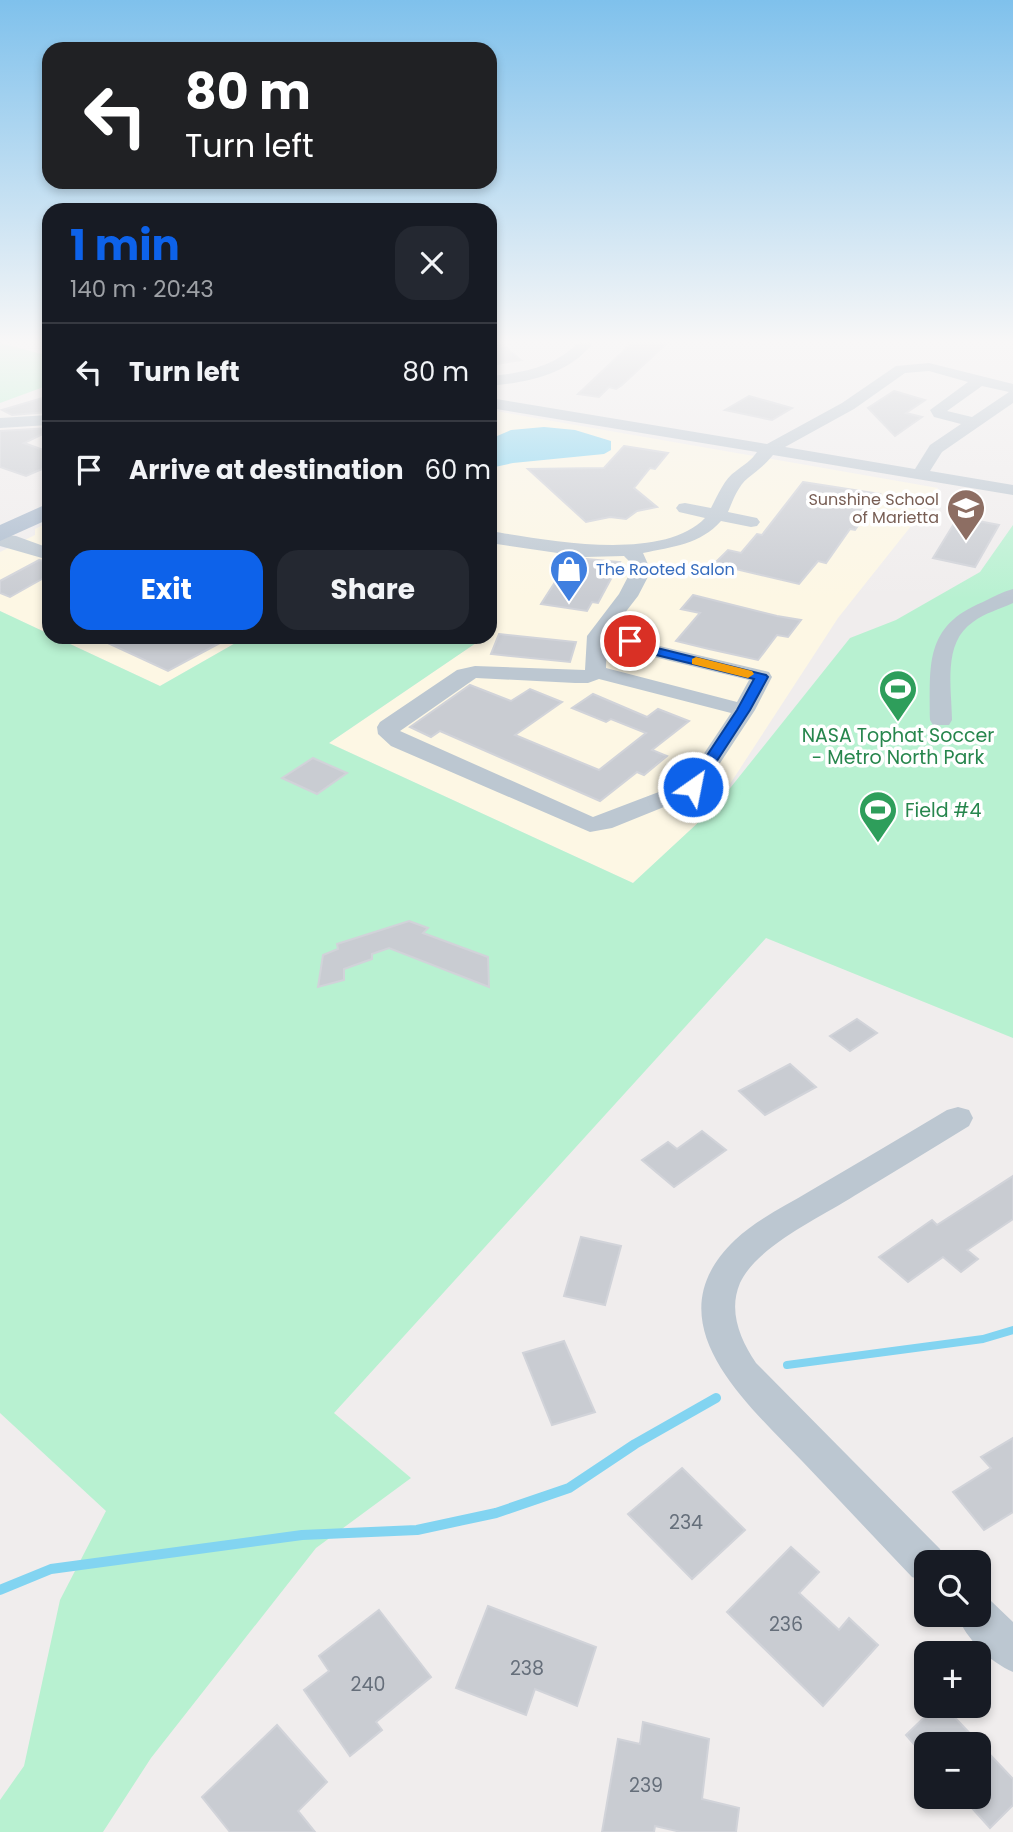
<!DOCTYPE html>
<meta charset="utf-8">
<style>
:root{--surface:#171b24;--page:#242831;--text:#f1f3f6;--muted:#9ea1a6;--line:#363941;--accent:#0d62ea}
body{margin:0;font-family:Poppins,sans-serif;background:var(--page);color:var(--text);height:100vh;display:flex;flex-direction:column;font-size:26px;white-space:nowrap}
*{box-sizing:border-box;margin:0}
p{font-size:23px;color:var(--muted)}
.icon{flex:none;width:38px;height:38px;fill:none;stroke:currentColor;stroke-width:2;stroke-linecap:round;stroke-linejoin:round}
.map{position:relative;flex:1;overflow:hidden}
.drawer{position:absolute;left:42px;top:203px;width:455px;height:441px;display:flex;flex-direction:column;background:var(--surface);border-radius:21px;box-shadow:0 4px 10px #0003}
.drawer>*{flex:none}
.guide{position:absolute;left:42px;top:42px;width:455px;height:147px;border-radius:21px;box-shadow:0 4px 10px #0003;background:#202124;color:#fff;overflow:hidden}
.fabs{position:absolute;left:914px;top:1550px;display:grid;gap:14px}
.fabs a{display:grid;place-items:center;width:77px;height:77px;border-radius:14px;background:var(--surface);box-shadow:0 4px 10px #0003;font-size:35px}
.pin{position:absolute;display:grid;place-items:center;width:60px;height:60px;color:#fff;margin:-30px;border:4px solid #fff;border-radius:50%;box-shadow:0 2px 7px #0007}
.me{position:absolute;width:77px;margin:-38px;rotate:33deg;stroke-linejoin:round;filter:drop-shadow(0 0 5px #0008)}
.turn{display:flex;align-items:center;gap:24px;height:147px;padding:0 28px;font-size:32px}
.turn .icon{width:91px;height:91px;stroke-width:2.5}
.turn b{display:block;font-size:49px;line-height:60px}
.round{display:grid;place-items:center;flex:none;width:74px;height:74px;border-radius:21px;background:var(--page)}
.headline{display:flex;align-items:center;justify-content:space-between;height:119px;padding:0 28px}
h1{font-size:42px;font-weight:700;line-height:52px;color:var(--accent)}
.action{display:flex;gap:14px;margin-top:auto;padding:14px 28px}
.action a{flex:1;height:80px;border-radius:21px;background:var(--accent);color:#fff;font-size:28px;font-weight:700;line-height:80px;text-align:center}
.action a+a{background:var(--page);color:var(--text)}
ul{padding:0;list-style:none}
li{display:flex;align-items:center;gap:21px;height:98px;padding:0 28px;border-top:2px solid var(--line)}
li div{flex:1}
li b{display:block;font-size:26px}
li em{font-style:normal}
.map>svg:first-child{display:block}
.commercial{fill:#fdf7e4}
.green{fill:#b8f1d1}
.water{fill:#82d4f1}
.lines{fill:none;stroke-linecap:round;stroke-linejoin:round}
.stream-far1{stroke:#82d4f1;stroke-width:8}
.stream{stroke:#82d4f1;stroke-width:10}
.building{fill:#c9ccd2;stroke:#d1d3d9;stroke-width:2}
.minor{fill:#bcc7d1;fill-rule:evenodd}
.major{fill:#abbbce;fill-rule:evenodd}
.route{fill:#0d62ea;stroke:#084098;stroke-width:2}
.slow{fill:#f59e0b}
.labels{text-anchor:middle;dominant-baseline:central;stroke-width:7;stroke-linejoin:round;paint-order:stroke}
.far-education-label{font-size:16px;fill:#785e54;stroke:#fff;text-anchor:end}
.far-shop-label{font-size:16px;fill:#366cbe;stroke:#fff;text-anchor:start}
.leisure-label{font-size:19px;fill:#27864d;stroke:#fff}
.near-number-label{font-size:19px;fill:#656e7a}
</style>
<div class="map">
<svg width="1013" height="1832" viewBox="0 0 1013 1832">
<rect width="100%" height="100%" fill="#f0eded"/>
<g class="commercial">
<polygon points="490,410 938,488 927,506 838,618 715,807 633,883 329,743 476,643 479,637 490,637"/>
<polygon points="49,522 49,634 0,611 0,552 35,535 35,529"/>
<polygon points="55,637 246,637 160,686"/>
</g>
<g class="green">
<polygon points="0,343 49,356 49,385 0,403"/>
<polygon points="1013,525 1013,1038 766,938 334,1413 411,1478 316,1548 151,1758 103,1832 0,1832 0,1800 24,1766 60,1600 106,1511 0,1413 0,611 49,634 49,637 55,637 160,686 246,637 479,637 476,643 329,743 633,883 715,807 850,638 896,620 980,572"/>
</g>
<polygon class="water" points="544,427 575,430 611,441 611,450 604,454 513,463 490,468 490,439 511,430"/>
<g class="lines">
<polyline class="stream-far1" points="787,1365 983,1339 1013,1330"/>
<polyline class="stream" points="0,1590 51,1569 302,1535 417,1530 496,1513 569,1488 635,1444 716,1398"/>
</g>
<g class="building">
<polygon points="490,343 500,343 521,360 490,365"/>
<polygon points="632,343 667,343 622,385 616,389 609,387 599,397 578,394"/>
<polygon points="894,391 925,400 906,413 922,417 895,436 868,408"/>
<polygon points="49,396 49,412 12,415 2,410"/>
<polygon points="749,396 792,408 772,420 725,410"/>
<polygon points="49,428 49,431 24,443 49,452 49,466 26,476 0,467 0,431"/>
<polygon points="624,446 668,453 655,469 650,468 634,488 657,507 637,511 626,519 610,517 586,522 528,469 604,468"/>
<polygon points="803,482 880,494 855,530 850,529 826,563 818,561 799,584 714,564 728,550 741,553 757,534 762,535"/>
<polygon points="958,517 999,525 975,567 933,558"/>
<polygon points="576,558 620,562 598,603 592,602 587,611 541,604 568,562 573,562"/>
<polygon points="39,560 49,562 49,575 10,597 0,593 0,581"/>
<polygon points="693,595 777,616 801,620 788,637 777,635 758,660 709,649 676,641 700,613 681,609"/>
<polygon points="499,634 576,642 570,662 491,654"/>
<polygon points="95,637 231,637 168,671"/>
<polygon points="470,685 511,701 530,689 562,702 515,735 599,770 646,733 611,719 606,722 572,708 593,694 647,717 658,709 689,721 652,750 667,756 644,775 637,772 600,801 440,731 431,737 410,727"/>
<polygon points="313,758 347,773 317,794 282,778"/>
<polygon points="409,921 428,928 423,933 488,957 489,987 389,948 372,954 372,959 344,969 344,980 318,987 323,955 338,949 337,944"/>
<polygon points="857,1019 877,1033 850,1051 830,1036"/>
<polygon points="790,1064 816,1087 765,1115 739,1091"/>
<polygon points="702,1131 726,1150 674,1187 642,1160 668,1142 677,1149"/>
<polygon points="1013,1176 1013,1219 967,1250 978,1259 961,1272 943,1257 908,1282 879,1257 932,1220 937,1225"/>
<polygon points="581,1237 621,1246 605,1305 564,1296"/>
<polygon points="564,1341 595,1412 552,1425 523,1353"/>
<polygon points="1013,1438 1013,1512 984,1530 953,1492 991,1468 981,1457"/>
<polygon points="682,1468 745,1530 692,1579 628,1514"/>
<polygon points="791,1547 819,1572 799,1593 839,1630 849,1618 878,1645 823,1706 727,1612"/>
<polygon points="488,1606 596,1647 577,1706 535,1689 526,1715 456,1688"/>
<polygon points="379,1610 431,1677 376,1722 382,1730 350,1756 304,1690 329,1671 319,1656"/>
<polygon points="936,1706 944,1706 1013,1779 1013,1805 990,1828 962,1797 978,1797 978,1745 926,1745 926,1758 906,1735"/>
<polygon points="643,1722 709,1739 702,1799 739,1808 736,1832 681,1832 655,1826 654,1832 602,1832 618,1739 640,1744"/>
<polygon points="277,1725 327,1782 298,1811 315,1832 230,1832 202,1797"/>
</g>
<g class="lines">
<g class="minor">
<path d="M578,343H593C568,375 528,382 490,386V376C523,373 554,367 578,343Z"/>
<path d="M929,363L1013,384V403L942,452L930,471L1013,485V495L773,455C765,465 758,470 748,478C738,486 733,500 728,512L757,518L760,522L757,526L751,527L721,521C701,544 672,547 643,553L651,571L638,596L607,636L606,668L737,702L749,680L633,652L620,641L623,637L630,635L647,643L769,672L772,677L755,710L701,792L612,828L590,832L391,746L378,734L377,727L380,722L457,670L475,666L585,670L587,636L619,594L631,571L629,561L624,556L585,557L490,543V531C545,540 662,563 705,518L679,512L676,508L679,504L685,503L711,508C718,495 724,479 736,471C745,464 751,461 757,452L490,408V398L767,444L842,403L896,366ZM929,371L968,382L930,410L934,417L961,424L930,445L915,469L785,447L854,409L905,373ZM982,386L1009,392L972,417L947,411ZM476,678L575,683H588L599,679L731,713L685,782L593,817L400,731Z"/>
<polygon points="49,415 49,425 0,428 0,418"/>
<polygon points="0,534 16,536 49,548 49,560 0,546"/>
<path d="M1013,589V603C1000,609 985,613 973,622C942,643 952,688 952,720L949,725H933L930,720C930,665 924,626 983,602C993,597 1002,592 1013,589Z"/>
<path d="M958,1107L969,1110L973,1118L969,1126C931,1149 893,1173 854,1196C821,1217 757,1246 740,1283C728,1311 740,1339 756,1363L940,1549L946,1563H926V1582L912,1577C875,1538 839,1500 802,1461C746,1402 650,1321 735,1240C756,1220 785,1206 810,1191C856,1164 902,1137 947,1110Z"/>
<path d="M978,1595L991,1601L1013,1622V1672C990,1662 966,1639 957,1615H978Z"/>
</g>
<polygon class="major" points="49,503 49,519 0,541 0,525"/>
</g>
<linearGradient id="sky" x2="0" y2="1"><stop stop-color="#7fc1ec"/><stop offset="0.57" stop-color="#f8f7f7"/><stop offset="1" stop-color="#f8f7f7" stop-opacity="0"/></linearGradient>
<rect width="1013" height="599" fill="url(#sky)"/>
<polygon class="route" points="630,637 645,645 766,675 768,677 750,710 698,790 688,790 686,787 737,710 754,679 636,650 624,641"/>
<polygon class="slow" points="696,657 752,671 754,674 748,678 692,664 692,659"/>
<defs>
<symbol id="school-pin" viewBox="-11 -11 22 30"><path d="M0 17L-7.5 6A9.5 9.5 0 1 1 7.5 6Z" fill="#8d6e63" stroke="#fff"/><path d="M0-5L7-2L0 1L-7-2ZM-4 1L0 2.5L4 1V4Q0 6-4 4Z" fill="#fff"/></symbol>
<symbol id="shop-pin" viewBox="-11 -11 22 30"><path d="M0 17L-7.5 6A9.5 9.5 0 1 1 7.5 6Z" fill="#3f7fe0" stroke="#fff"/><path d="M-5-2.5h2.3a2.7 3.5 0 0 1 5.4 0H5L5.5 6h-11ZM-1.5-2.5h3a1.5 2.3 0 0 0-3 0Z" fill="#fff"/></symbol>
<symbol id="stadium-pin" viewBox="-11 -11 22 30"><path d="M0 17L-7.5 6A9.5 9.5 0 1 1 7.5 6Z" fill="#2e9e5b" stroke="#fff"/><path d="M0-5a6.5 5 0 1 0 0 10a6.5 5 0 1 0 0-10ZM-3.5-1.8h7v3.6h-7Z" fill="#fff"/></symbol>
</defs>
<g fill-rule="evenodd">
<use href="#school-pin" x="944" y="486" width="44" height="60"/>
<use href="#shop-pin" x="547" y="547" width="44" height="60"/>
<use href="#stadium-pin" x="876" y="667" width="44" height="60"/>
<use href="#stadium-pin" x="856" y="788" width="44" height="60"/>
</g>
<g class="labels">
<g class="far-education-label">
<text x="939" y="499">Sunshine School<tspan x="939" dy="18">of Marietta</tspan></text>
</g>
<g class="far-shop-label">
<text x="596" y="569">The Rooted Salon</text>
</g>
<g class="leisure-label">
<text x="898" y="735">NASA Tophat Soccer<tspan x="898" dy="22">- Metro North Park</tspan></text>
<text x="905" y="810" text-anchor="start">Field #4</text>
</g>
<g class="near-number-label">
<text x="686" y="1522">234</text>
<text x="786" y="1624">236</text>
<text x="527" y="1668">238</text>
<text x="368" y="1684">240</text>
<text x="646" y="1785">239</text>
</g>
</g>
</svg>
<div class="fabs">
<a><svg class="icon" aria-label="search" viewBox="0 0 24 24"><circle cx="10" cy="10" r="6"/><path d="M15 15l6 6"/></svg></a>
<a>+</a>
<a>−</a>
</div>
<div class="pin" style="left:630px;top:641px;background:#d93025"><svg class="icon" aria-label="arrive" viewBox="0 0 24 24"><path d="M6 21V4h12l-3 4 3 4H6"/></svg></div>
<svg class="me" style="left:693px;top:787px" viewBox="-20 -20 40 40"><circle r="17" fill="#0d62ea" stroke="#fff" stroke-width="3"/><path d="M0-11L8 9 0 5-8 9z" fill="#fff"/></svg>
<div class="guide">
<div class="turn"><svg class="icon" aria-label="left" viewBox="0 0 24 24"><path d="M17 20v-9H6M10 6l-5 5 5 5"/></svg><div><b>80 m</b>Turn left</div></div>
</div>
<section class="drawer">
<div class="headline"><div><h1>1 min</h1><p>140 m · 20:43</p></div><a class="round"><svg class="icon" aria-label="close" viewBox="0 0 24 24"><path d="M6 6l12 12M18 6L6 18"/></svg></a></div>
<ul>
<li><svg class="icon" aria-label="left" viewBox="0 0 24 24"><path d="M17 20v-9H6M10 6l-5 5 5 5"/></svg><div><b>Turn left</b></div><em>80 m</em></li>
<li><svg class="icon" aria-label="arrive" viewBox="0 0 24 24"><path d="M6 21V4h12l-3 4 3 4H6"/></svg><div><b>Arrive at destination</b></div><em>60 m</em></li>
</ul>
<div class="action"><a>Exit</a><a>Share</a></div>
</section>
</div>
